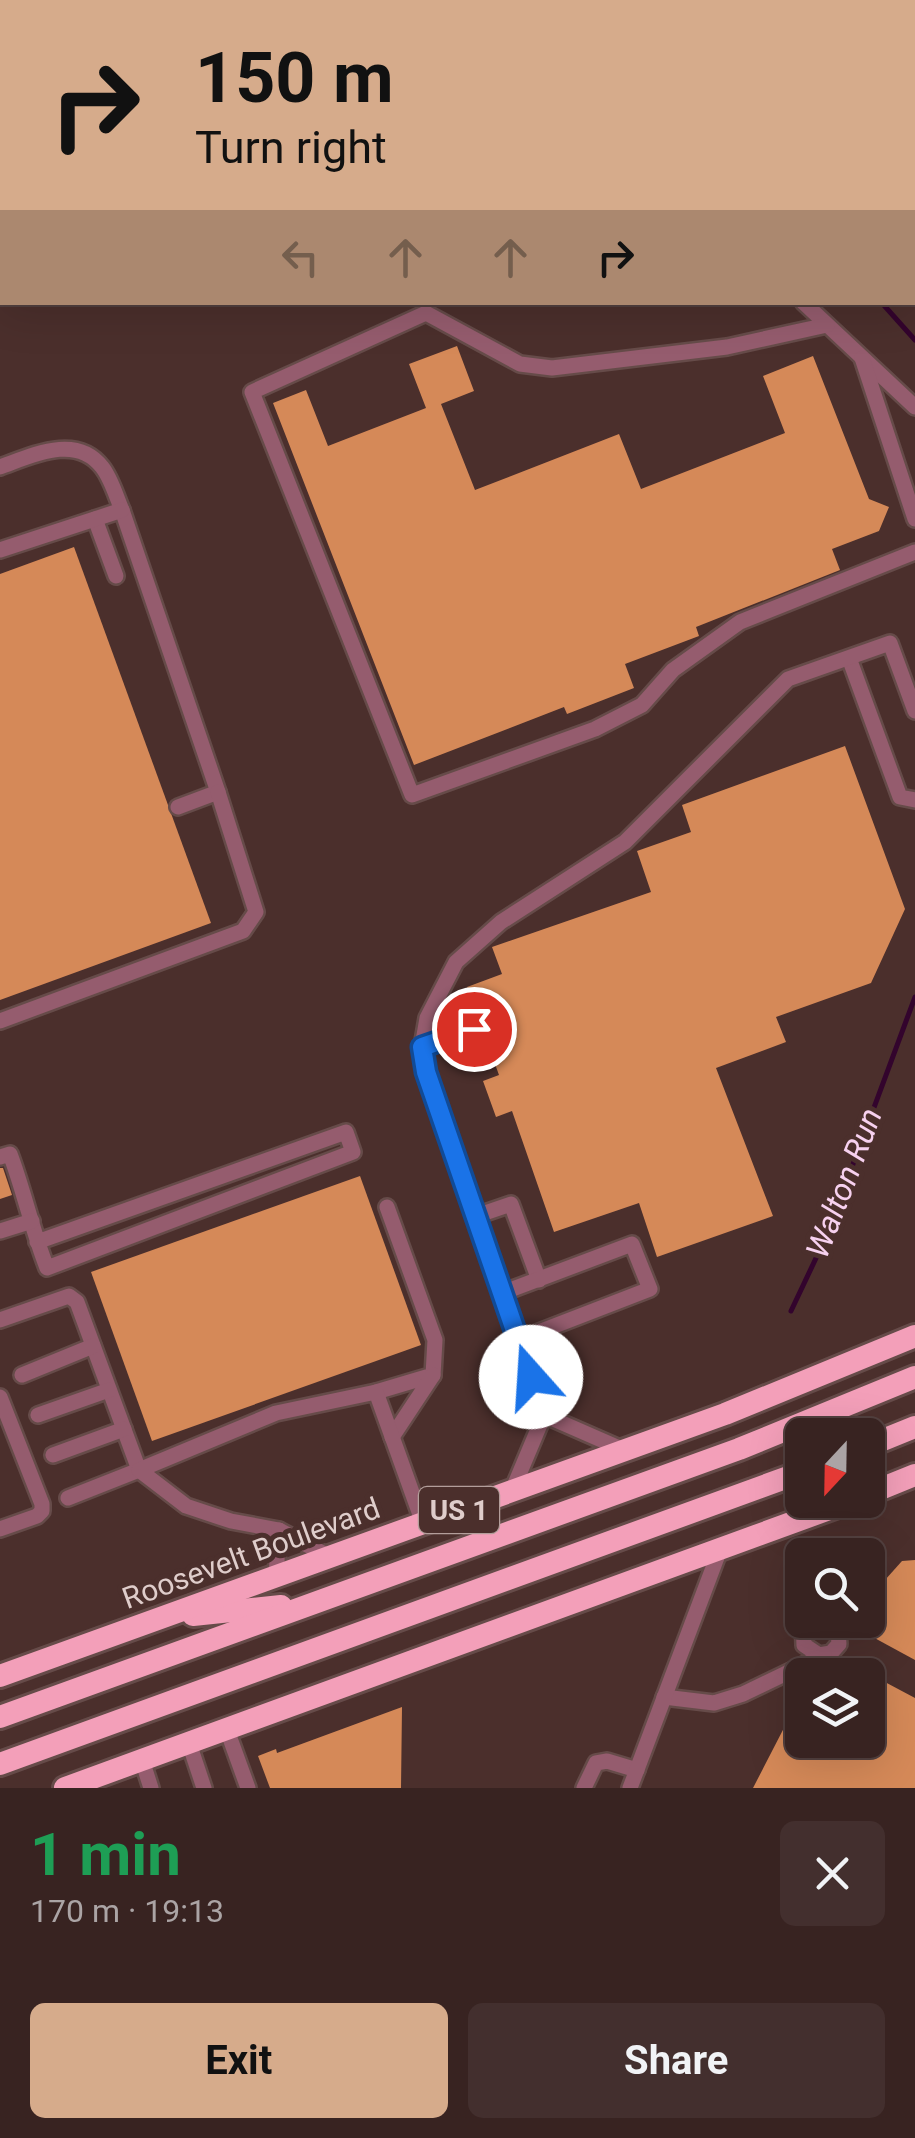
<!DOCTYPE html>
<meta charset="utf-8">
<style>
:root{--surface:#382321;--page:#432f2e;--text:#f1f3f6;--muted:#aba4a5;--line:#52403f;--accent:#d6ab8b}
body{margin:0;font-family:Roboto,sans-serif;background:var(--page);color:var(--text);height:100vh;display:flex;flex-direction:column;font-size:38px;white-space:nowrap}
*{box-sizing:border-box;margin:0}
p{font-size:32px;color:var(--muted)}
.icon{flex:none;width:55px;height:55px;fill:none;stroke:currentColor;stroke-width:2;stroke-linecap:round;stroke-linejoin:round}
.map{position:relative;height:1788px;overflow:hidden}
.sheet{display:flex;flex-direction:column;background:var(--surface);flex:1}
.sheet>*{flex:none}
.top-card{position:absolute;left:0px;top:0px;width:915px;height:305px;box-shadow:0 10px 40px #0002,0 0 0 2px var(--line);background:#d6ab8b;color:#111;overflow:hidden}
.needle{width:65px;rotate:202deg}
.tools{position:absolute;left:785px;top:1418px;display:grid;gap:20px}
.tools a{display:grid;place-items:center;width:100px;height:100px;border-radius:15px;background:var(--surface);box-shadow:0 10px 40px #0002,0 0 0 2px var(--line);font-size:50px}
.pin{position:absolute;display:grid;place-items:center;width:85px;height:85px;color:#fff;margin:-42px;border:5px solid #fff;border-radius:50%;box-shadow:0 2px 10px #0007}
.me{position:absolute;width:110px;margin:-55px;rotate:341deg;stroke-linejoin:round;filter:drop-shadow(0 0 8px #0008)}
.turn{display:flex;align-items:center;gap:35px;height:210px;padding:0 30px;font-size:45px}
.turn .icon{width:130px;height:130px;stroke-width:2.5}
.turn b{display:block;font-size:70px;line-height:85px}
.lanes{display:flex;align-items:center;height:95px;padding:0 30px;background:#0003;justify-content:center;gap:50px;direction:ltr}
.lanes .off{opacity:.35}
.round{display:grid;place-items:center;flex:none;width:105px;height:105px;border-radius:15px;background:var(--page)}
.head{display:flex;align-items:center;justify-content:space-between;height:170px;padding:0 30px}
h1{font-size:60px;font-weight:700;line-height:75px;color:#1e9e55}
.primary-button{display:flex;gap:20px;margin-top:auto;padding:20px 30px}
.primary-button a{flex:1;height:115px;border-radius:15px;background:var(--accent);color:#111;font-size:40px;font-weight:700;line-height:115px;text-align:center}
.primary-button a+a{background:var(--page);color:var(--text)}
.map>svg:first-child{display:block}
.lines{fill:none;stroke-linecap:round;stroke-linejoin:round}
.stream{stroke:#33042d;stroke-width:5}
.building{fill:#d58958}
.minor-casing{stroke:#664b49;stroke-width:20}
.highway-casing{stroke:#664b49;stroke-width:28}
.minor{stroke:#955c6e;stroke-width:15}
.highway{stroke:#f39fb9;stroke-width:22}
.route-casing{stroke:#114b97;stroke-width:25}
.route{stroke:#1a73e8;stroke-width:18}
.labels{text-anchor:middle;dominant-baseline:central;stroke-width:10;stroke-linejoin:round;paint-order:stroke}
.shield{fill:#4b2f2c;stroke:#b39e9b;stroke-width:2.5}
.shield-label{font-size:28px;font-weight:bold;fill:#dfcdcb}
.street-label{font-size:30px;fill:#dfcdcb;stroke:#4b2f2c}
.water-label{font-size:32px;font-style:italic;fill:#f7d1ef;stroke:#4b2f2c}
</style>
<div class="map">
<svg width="915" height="1788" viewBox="0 0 915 1788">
<rect width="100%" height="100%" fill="#4b2f2c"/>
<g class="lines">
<g class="stream">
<polyline points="881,302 915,340"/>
<polyline points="791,1311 826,1237 915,997"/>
</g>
</g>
<g class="building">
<polygon points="457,346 474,391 441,404 475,490 619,434 641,489 785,433 763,376 813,356 869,499 889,507 879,531 832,549 840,570 696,627 699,636 625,664 634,688 567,714 564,707 414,765 273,403 306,390 328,446 426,408 409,364"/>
<polygon points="74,547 211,923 0,1000 0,574"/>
<polygon points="845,746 905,909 871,983 776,1017 786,1042 716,1068 773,1216 657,1257 639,1203 554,1232 512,1111 496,1117 483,1081 499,1075 484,1034 484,1024 478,1019 467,987 502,974 492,947 651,892 637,851 691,832 682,805"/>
<polygon points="0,1168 3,1168 12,1195 0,1199"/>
<polygon points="360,1176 421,1345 152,1441 91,1272"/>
<polygon points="915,1560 915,1660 869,1635 868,1629 868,1599 902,1561"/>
<polygon points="868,1673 915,1698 915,1788 753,1788 802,1693 802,1740 868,1740"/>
<polygon points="402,1707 401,1788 270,1788 258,1756 276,1749 277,1753"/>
</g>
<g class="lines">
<defs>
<g id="minor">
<polyline points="40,0 41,2"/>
<polyline points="92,0 93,2"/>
<polyline points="150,0 151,2"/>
<polyline points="634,0 635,2"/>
<polyline points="708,0 709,2"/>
<polyline points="752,2 758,0"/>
<polyline points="912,189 915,189"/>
<polyline points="803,302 915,407"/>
<polyline points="827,325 727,347 552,368 520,364 426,313 252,392 412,795 595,729 642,705 673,670 740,622 915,552"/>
<polyline points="862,358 915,519"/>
<path d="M0,467C31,456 76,433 102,467C111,478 116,496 122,510L218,792L178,807"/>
<polyline points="95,519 116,576"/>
<polyline points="0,550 122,510"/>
<polyline points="849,658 900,797 915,800"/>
<polyline points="0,1021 243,931 256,912 218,792"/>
<polyline points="422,1047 474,1029"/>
<path d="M0,1157L10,1154C24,1191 32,1230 47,1268L353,1152L346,1132L37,1242"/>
<polyline points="476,1216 511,1204 539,1280"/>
<polyline points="0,1231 32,1221"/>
<polyline points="502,1293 632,1244 650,1289 518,1340"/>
<polyline points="0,1320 69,1296 77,1302 139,1470 68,1498"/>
<polyline points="22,1375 93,1346"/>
<polyline points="376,1392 433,1375 435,1340 387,1207"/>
<polyline points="0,1397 42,1504 42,1511 37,1516 0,1529"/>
<polyline points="38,1415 109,1390"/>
<polyline points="544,1415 624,1450"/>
<polyline points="392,1437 433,1375"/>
<polyline points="53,1455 124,1429"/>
<polyline points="512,1491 544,1415 427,1072 422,1047 427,1018 456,962 501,922 625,842 788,679 890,643 915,711"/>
<polyline points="330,1557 279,1530 231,1521 186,1506 139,1470 276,1413 376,1392 423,1523"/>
<polyline points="276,1576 279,1530"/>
<polyline points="803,1620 804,1645 819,1655 831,1653 839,1644 837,1620"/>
<polyline points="664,1697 714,1703 743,1694 824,1655"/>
<polyline points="227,1730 248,1788"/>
<polyline points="189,1743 204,1788"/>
<polyline points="142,1760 151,1788"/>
<polyline points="584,1788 596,1763 607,1761 637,1770"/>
<polyline points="630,1788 719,1552"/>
</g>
<g id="highway">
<polyline points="868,1446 915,1427"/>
<polyline points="868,1494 915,1475"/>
<polyline points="193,1615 281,1606"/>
<polyline points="0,1676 725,1414 915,1336"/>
<polyline points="0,1717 739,1449 915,1377"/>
<polyline points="0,1764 802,1472"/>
<polyline points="65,1788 854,1500"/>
</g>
</defs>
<use href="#minor" class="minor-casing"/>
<use href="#highway" class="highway-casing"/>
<use href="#minor" class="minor"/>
<use href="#highway" class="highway"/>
</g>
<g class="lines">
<defs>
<polyline id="route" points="474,1029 422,1047 426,1072 531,1377"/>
</defs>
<use href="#route" class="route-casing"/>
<use href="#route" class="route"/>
</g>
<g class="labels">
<rect class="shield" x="419" y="1487" width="80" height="46" rx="8"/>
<g class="shield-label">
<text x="459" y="1510">US 1</text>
</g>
<g class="street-label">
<text transform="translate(251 1553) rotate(-20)">Roosevelt Boulevard</text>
</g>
<g class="water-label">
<text transform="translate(844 1183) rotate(-69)">Walton Run</text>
</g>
</g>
</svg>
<div class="tools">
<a><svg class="needle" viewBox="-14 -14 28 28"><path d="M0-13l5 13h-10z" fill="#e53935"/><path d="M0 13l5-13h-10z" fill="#aba4a5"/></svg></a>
<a><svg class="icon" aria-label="search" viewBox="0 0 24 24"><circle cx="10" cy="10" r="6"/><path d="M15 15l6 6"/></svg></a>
<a><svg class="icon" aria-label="layers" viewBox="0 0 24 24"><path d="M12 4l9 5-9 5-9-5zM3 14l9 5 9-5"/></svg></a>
</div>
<div class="pin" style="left:474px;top:1029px;background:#d93025"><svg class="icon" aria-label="arrive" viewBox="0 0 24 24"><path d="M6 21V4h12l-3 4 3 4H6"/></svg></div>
<svg class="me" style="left:531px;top:1377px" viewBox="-20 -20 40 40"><circle r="19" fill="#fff"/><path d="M0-13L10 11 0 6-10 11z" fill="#1a73e8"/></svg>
<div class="top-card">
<div class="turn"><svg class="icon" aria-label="right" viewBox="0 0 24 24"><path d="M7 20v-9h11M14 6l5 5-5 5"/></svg><div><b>150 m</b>Turn right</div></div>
<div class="lanes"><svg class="icon off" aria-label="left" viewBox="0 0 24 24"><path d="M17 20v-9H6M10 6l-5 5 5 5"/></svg><svg class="icon off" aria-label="ahead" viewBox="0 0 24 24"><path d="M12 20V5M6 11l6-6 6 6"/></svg><svg class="icon off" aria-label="ahead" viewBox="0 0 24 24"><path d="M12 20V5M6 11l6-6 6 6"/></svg><svg class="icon" aria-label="right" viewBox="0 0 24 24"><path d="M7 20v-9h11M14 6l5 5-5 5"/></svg></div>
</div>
</div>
<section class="sheet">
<div class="head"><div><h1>1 min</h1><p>170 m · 19:13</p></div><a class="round"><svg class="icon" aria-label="close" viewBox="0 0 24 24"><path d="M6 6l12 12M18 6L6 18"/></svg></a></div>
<div class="primary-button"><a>Exit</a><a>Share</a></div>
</section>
